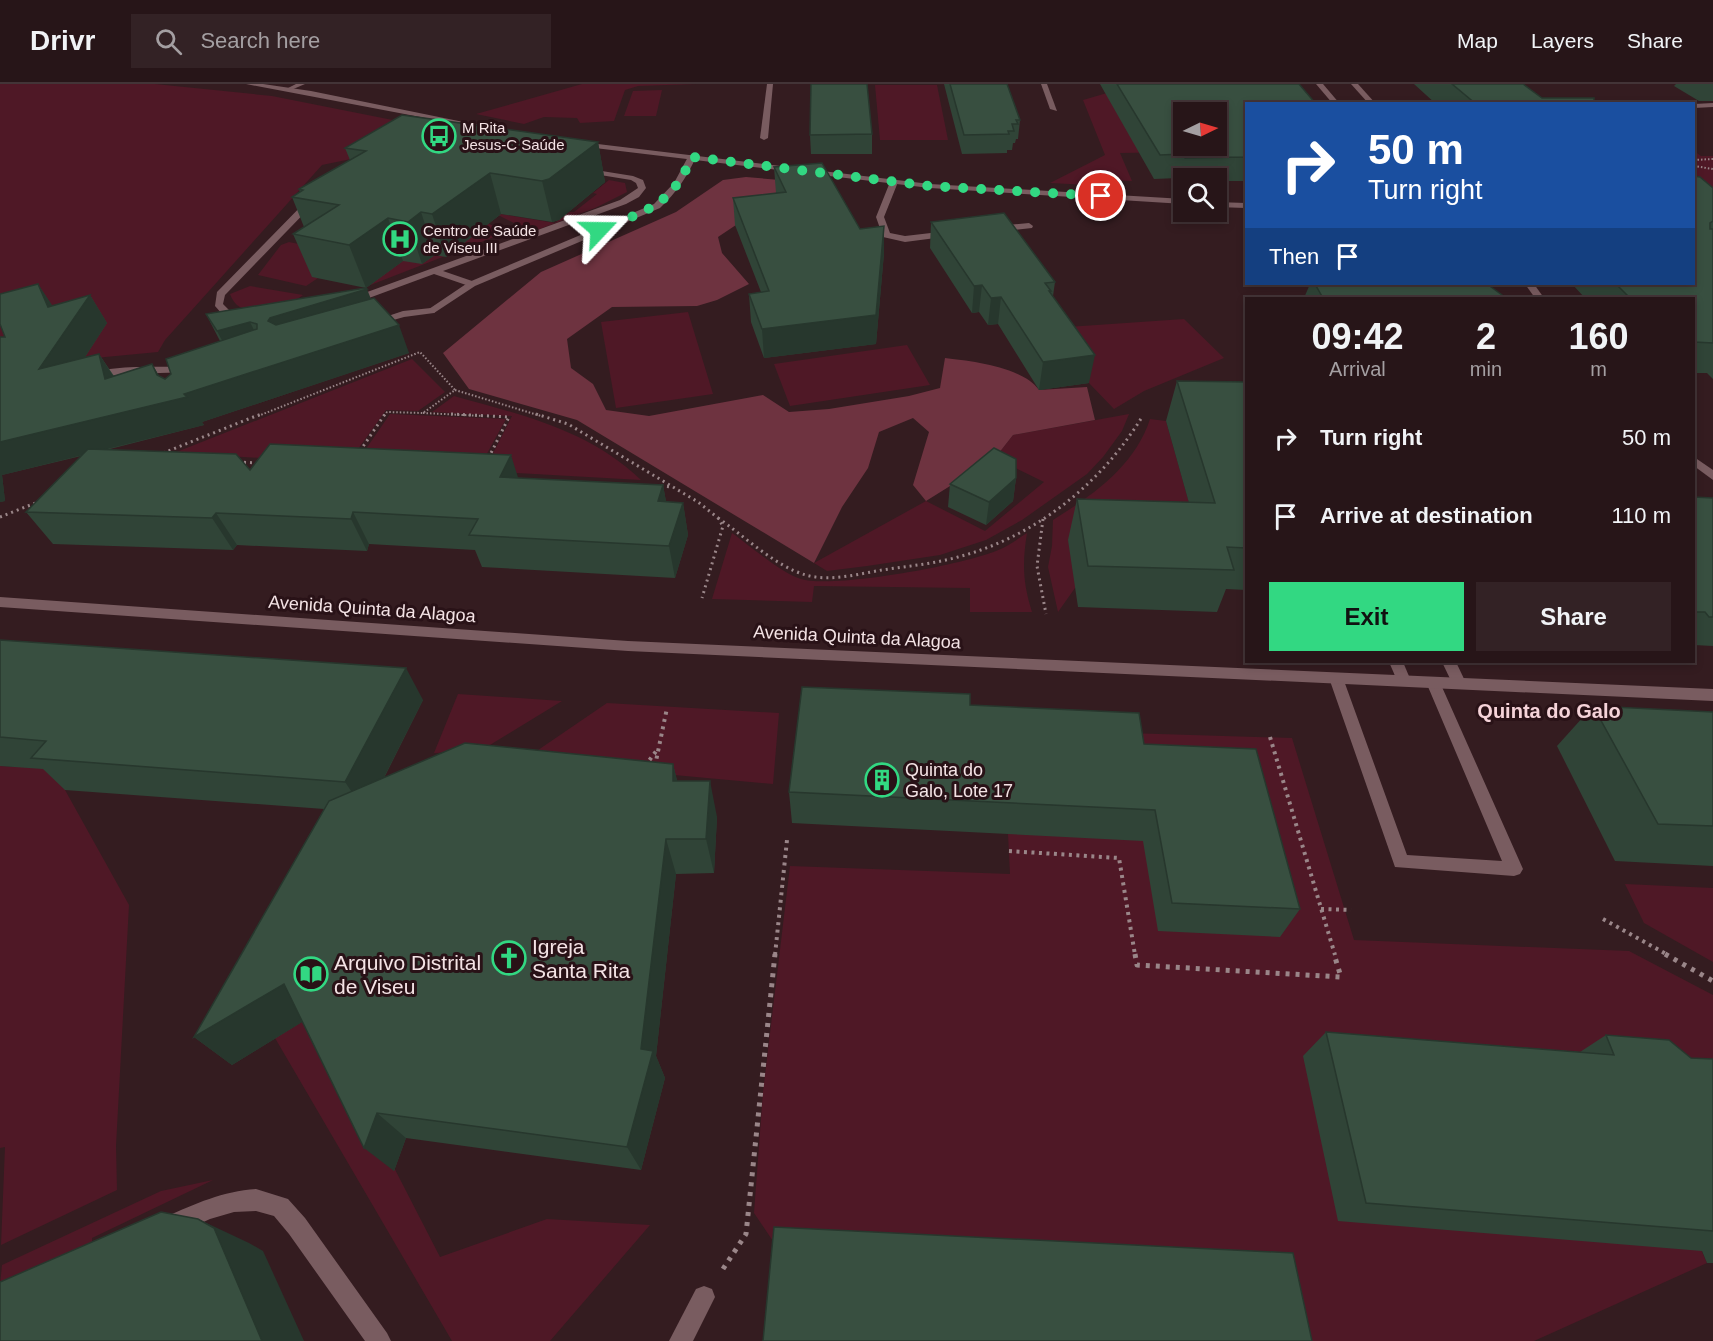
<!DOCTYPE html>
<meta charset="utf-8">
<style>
:root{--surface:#271518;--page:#332225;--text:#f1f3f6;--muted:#a49fa2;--line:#433437;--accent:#32d882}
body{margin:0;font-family:Arial,sans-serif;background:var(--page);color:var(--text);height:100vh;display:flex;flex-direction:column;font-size:22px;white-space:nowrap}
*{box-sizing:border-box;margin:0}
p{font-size:20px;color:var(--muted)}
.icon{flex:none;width:33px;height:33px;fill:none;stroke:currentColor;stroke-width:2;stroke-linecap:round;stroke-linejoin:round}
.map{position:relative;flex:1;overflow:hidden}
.panel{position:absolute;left:1245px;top:213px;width:450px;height:366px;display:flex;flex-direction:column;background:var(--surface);border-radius:0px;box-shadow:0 3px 9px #0003,0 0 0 2px var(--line)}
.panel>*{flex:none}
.hud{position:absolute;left:1245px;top:18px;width:450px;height:183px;border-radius:0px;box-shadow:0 3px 9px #0003,0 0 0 2px var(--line);background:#1a4fa0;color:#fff;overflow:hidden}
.needle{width:39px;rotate:85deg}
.tools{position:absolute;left:1173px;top:18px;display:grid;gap:12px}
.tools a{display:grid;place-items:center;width:54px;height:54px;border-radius:0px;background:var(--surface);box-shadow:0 3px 9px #0003,0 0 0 2px var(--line);font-size:30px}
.pin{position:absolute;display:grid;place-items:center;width:51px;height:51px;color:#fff;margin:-26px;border:3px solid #fff;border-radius:50%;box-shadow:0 2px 6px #0007}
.me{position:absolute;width:66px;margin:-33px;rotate:67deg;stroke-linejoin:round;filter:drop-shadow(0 0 4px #0008)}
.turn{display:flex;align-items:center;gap:21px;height:126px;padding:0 24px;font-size:27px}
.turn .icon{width:78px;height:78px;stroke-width:2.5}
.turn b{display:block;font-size:42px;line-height:51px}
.then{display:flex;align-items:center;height:57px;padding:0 24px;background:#0003;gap:12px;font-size:22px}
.eta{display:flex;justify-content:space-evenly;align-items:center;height:102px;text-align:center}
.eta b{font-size:36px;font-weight:700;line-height:42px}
.action{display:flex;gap:12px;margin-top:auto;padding:12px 24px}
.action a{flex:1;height:69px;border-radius:0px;background:var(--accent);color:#111;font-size:24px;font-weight:700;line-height:69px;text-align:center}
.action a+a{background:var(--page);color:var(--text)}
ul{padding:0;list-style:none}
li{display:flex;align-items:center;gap:18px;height:78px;padding:0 24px}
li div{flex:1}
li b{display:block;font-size:22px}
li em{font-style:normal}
header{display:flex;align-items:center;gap:36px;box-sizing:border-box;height:84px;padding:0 30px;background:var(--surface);border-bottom:2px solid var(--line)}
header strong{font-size:28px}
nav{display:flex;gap:33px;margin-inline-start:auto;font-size:21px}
.search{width:420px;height:54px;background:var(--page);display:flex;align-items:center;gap:15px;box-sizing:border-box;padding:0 21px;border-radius:0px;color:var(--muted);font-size:22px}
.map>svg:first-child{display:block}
.green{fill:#4f1826;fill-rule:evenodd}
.forest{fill:#6e3340}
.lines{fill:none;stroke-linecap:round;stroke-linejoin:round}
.path-far3{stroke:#9a8689;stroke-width:2;stroke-dasharray:1.5 2;stroke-linecap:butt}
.path-far2{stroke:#9a8689;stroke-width:3;stroke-dasharray:2 4;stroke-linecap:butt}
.path-far1{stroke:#9a8689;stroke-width:4;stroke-dasharray:3 4.5;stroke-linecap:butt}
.path{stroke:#9a8689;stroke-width:5;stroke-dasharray:4 6;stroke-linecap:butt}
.service{fill:#795c60;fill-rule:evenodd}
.minor{fill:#795c60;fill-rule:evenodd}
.tertiary{fill:#795c60;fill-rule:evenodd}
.wall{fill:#304437}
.shaded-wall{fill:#27372d}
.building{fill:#384f40;stroke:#27372d;stroke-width:1.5;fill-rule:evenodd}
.route{stroke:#32d882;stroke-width:10;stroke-dasharray:0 18}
.labels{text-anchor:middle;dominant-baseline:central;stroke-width:6;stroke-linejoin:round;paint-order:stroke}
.far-poi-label{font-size:15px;fill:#f4e3e5;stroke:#291217;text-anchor:start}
.street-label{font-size:18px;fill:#f4e3e5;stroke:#291217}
.poi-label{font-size:18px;fill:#f4e3e5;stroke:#291217;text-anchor:start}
.neighbourhood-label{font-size:20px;font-weight:bold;fill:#f5d3d9;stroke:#291217}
.near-poi-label{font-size:21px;fill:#f4e3e5;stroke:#291217;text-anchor:start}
</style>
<header>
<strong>Drivr</strong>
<div class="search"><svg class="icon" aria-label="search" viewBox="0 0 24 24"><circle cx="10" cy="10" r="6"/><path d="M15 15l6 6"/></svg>Search here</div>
<nav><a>Map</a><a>Layers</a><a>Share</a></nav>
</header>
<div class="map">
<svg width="1713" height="1257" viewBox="0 0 1713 1257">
<rect width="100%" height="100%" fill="#341c20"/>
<g class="green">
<polygon points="0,0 155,0 272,12 443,46 351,75 322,81 165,256 158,268 0,283"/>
<polygon points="582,0 696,0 638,2 625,6 614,37 580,39 577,34 544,33 524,40 476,30"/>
<path d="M1138,0H1196L1246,67L1120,69L1132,97L1108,96V102L1050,99L1105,71L1083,16ZM1184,28H1216V62H1184Z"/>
<polygon points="875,1 937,1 948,56 880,56"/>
<polygon points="662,6 656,32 624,32 633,7"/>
<polygon points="1694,67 1701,72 1713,72 1713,126 1694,123"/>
<polygon points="609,96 625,99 627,108 595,124 532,148 500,132 467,127 488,128 555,139 569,128 574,128 597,110 593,109"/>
<polygon points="487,139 507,148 368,202 383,191 396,176 435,171 446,172"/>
<polygon points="289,158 353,171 313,192 318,194 306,202 258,191 281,161"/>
<path d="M250,202L303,211C285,225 240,240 230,210Z"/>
<polygon points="688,228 713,310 616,324 601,238"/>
<polygon points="1184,235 1224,274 1144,307 1114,325 1089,299 1053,244"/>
<polygon points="907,261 930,301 790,322 774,280"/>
<polygon points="412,275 445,308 418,327 386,326 348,379 174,369"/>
<path d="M454,312C522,331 589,346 641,396L484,387L512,332L432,328Z"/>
<polygon points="390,330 506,335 479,384 357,378"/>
<polygon points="1129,330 1122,347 1103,373 1087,390 1022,436 986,456 940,471 867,482 827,487 814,479 926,417 985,447 1044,398 995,374 1013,351"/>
<path d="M1150,335L1166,337L1201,461L1075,504L1058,528L1048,483L1052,462L1053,436C1093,411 1135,382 1150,335Z"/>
<path d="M732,449C749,461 781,489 801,495C834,505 971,480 1003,464C1011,460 1019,454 1027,449C1022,480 1023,499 1032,528H970V504L814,502L812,518L712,515Z"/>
<polygon points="458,610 562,617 480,667 434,669"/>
<polygon points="607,619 779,629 773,700 522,677"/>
<polygon points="1127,649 1292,654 1354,856 1629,867 1713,911 1713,1001 1689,1138 1707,1179 1534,1257 1265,1257 781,1169 754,1129 763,1008 790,782 1010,790 1008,750 1133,691"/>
<polygon points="105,652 65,706 129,821 116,1062 117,1106 1,1161 5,1063 0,1064 0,682 16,683"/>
<polygon points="1625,800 1713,804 1713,878 1644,839"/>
<polygon points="315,930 440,1173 547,1135 650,1141 550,1257 452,1257 275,954"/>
<polygon points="213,1096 92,1154 92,1175 0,1201 2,1181 161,1107"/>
</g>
<path class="forest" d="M746,93L792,97L778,113L718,153L722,169L749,200L717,216L697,222L612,223L567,255L571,284L593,300L606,326L649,332L763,311L789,328L829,325L909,312L940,304L945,274C971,277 1023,283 1039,306L1087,303L1095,336L1013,351L995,374L926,417L913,401L929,348L913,334L879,348L868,384L842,423L814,479L577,336L469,305L443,269L541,188L676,128L723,96Z"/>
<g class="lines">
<g class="path-far3">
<polyline points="1694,76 1713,75"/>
<polyline points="1694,82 1713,85"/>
<polyline points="455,306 541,332"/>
<polyline points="423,329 483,332"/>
<polyline points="258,332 420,268 455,306 423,329 387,328 384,332"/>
</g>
<g class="path-far2">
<polyline points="451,330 509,333 488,375"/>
<polyline points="536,330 568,340 698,418 718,434 723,442 702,514"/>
<polyline points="360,367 385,330"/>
<polyline points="163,369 261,330"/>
<polyline points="238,378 258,379"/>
<polyline points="661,402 672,403"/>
<polyline points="0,433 38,418"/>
<path d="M718,434C743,451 776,483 806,491C830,498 858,490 882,486C908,482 933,480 958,473C1035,453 1101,400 1142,333"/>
<polyline points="1043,435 1037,482 1046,530"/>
</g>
<g class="path-far1">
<polyline points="1270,653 1335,871"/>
<polyline points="645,682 657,666"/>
<polyline points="655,682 667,624"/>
<polyline points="1009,767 1119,774 1135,871"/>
<polyline points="1321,825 1351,826"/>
<polyline points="1603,835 1668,871"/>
<polyline points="775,871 787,756"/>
</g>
<g class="path">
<polyline points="1135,870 1137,881 1341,893 1334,870"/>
<polyline points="1665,870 1713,897"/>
<polyline points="723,1185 746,1150 775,870"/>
</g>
<g class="service">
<path d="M433,60L633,92L643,96L646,104L639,113L626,120L443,187L475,198V202H469L434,190L350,221L256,236L223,231L215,222L217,208L312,111L380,69L407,62ZM433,64L631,96L636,99L638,104L620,116L348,215L256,230L229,226L223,220L225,211L318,115L386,73L408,66Z"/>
<polygon points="894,96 898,98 884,133 890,149 905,152 948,147 952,150 951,152 905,158 883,153 876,133 890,98"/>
<polygon points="1029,139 1033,142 1032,144 996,148 992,145 996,142"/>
<polygon points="431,224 436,227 434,229 404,233 372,242 367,239 403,227"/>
<path d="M190,283L194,284V288L125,290L91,295L86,292C101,280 168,283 190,283Z"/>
<path d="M256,1105L288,1115L305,1134L387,1249L391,1257H365L289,1150L274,1132L256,1127L234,1128L210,1135L173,1152L165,1149L162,1141L165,1133C195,1120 223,1107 256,1105Z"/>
</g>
<g class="minor">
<polygon points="296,0 305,0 291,6 286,5"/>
<polygon points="767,0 773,0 768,54 764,56 760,54"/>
<polygon points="1041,0 1047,0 1057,27 1050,25"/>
<polygon points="1713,19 1713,23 1694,24 1694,20"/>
<path d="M689,71L696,73C687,93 676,109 660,124L475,202L434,229L426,227L469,198L654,120L674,99Z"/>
<polygon points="1389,578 1403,578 1411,597 1409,601 1399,601"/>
<polygon points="1442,578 1456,578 1466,599 1464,603 1454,603"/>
<polygon points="1336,589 1343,594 1407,771 1502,777 1426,598 1428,594 1438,594 1523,785 1520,790 1514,792 1395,783 1329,594"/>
<polygon points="704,1202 712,1205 715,1213 693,1257 669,1257 696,1205"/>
</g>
<g class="tertiary">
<polygon points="246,0 263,0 311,7 493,44 489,46"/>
<polygon points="1316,0 1323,0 1340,20 1333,20"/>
<polygon points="1351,0 1358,0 1376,20 1369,20"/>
<polygon points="581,58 930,100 1184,115 1184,120 930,104 578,62 578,58"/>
<polygon points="1216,118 1246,119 1246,124 1216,123"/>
<polygon points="1525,200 1534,200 1544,214 1535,214"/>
<polygon points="1694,373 1713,386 1713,396 1694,382"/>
<polygon points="0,513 628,557 1713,605 1713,617 628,567 0,523"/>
</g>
</g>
<g class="wall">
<polygon points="944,0 1007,0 1020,36 1018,55 1016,55 1015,59 1013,59 1012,66 1007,66 1007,69 962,70"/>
<polygon points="1100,0 1299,0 1246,20 1246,97 1216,97 1216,94 1184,94 1184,98 1180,98 1178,94 1154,95"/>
<polygon points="1414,0 1523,0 1542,14 1594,20 1436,20"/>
<polygon points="1676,0 1713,0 1713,17 1699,17 1674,2"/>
<polygon points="872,50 872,70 811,70 810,51"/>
<polygon points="598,58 605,98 559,136 552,138 501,130 446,173 435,171 422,180 403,177 366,204 312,193 293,150 304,143 292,113 300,108 299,105 350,76 345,64"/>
<polygon points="774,83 860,145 884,142 884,169 876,260 764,274 751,238 749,210 761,208 735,141 733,114 776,109"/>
<polygon points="1713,104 1713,295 1707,289 1694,289 1694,214 1585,214 1572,200 1694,200"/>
<polygon points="931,138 1055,198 1053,212 1089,299 1039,306 998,240 988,241 979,228 972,229 930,164"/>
<polygon points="38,200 52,222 90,211 107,239 85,273 99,270 114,292 152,280 159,292 165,295 220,257 206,230 371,215 409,269 202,338 204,341 106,366 250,386 518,394 663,401 666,418 683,419 688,451 675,494 482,483 475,466 369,460 367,467 237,461 233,466 53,460 26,428 81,372 2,391 5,417 0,418 0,253 5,253"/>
<polygon points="1310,200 1487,200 1506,214 1304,214"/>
<polygon points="1177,297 1246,298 1246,506 1226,505 1217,528 1078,523 1068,456 1077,415 1189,419 1166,337"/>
<polygon points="1016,394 1013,417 986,441 948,423 950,400"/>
<polygon points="1694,413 1713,414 1713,562 1694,561"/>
<polygon points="0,556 423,616 384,694 673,680 677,697 717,733 714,789 676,790 656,972 665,994 641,1086 406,1054 394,1087 302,938 232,981 194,953 324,725 65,706 43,685 0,682"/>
<polygon points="970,621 1144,660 1300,825 1280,853 1158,847 1143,757 792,739 789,708"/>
<polygon points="1593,622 1713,628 1713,782 1615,777 1557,662"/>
<polygon points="1326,948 1580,968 1606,951 1691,974 1713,975 1713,1179 1707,1179 1702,1167 1338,1137 1303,972"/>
</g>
<g class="shaded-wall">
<polygon points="598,58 605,98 559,136 552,138 542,97"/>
<polygon points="490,89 501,130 446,173 432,130"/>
<polygon points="421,128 435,171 422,180 408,138"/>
<polygon points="388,134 403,177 366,204 349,161"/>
<polygon points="884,142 884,169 876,260 764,274 762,245"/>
<polygon points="38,200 56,227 90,211 107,239 59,313 39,285 48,223"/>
<polygon points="982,201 979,228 972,229 974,202"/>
<polygon points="367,205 378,233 282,265 268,237 270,234"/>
<polygon points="1001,213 998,240 988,241 991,214"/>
<polygon points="250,238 264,266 232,275 217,247"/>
<polygon points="399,241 409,269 202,338 204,341 2,391 5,417 0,418 0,358 157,291 152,280 169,308 184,310"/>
<polygon points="99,270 117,298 105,295"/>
<polygon points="1095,271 1089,299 1039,306 1043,278"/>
<polygon points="511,371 521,403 500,393"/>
<polygon points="1016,394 1013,417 986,441 989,418"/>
<polygon points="663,401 669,433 658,417"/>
<polygon points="683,419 688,451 675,494 669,462"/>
<polygon points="353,428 369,460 367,467 351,435"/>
<polygon points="216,429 237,461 233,466 212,434"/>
<polygon points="406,584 423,616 366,729 345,698"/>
<polygon points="673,680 682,716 673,697"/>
<polygon points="710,697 717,733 714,789 706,755"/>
<polygon points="666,755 676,790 656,972 665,994 641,1086 627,1063 641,965"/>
<polygon points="284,900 315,930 232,981 194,953"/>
<polygon points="377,1029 406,1054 394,1087 364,1064"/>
<polygon points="198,1135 249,1159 263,1167 304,1257 262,1257"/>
</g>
<g class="building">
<polygon points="811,0 867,0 872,50 810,51"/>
<polygon points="950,0 1007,0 1020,36 1016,36 1018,40 1012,40 1014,47 1008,47 1009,50 964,51"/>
<path d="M1117,0H1299L1316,20H1246V73L1185,74L1183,70L1160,71ZM1184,28H1216V62H1184Z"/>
<polygon points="1452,0 1523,0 1542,14 1594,14 1594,20 1476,20"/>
<polygon points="402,31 598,58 549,95 542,97 490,89 432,130 421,128 408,138 388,134 349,161 293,150 339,121 292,113 303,106 299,105 366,67 345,64"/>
<polygon points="822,79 860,145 884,142 876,231 762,245 749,210 769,207 733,114 786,108 774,83"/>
<polygon points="1694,92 1700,93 1713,104 1713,137 1710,139 1710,145 1713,145 1713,259 1694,258 1694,214 1630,214 1616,200 1694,200"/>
<polygon points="1004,129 1055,198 1045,199 1051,207 1049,207 1095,271 1043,278 1001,213 991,214 982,201 974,202 931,138"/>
<polygon points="38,200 48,223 90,211 39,285 99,270 105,295 152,280 157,291 165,295 171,290 166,275 257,245 257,240 250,238 217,247 206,230 365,204 367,205 270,234 268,237 276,241 374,214 399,241 184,310 187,313 0,358 0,253 5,253 0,240 0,210"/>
<polygon points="1315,200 1487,200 1506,214 1323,214"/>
<polygon points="1177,297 1246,298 1246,464 1227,463 1234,486 1088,482 1077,415 1215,419"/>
<polygon points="270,360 511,371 500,393 663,401 658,417 683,419 669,462 469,451 478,435 353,428 351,435 216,429 212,434 26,428 88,365 236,370 250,386"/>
<polygon points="994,364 1016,375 1016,394 989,418 950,400"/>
<polygon points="1694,413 1713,414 1713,533 1709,533 1705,528 1694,528"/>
<polygon points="0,556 406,584 345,698 31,674 46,657 0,653"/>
<polygon points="802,603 970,610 970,621 1139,629 1144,660 1256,665 1300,825 1172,819 1155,726 789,708"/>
<polygon points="1593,622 1713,628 1713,742 1658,740"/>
<polygon points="465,659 673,680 673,697 710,697 706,755 666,755 641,965 653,967 627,1063 377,1029 364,1064 284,900 194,953 329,717"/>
<polygon points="1326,948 1614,971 1606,951 1669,956 1691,974 1713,975 1713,1147 1366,1119"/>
<polygon points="161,1128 198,1135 214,1144 262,1257 0,1257 0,1198"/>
<polygon points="774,1143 1293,1169 1312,1257 763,1257"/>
</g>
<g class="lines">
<path class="route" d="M599,146C646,126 670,124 692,73L930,102L1101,112"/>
</g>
<defs>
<symbol id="bus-ring" viewBox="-11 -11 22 22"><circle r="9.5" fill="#291217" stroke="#32d882" stroke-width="1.5"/><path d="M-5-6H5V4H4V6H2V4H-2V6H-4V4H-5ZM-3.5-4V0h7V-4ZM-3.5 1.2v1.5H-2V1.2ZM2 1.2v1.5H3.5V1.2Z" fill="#32d882"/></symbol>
<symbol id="hospital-ring" viewBox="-11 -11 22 22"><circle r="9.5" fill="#291217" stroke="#32d882" stroke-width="1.5"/><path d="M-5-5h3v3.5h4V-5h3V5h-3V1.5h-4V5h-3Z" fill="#32d882"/></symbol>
<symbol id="building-ring" viewBox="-11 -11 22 22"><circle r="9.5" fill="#291217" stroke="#32d882" stroke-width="1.5"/><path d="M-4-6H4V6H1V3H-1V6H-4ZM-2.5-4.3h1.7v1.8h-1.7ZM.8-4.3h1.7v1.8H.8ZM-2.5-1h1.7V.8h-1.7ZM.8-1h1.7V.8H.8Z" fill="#32d882"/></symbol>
<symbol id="church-ring" viewBox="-11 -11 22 22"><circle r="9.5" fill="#291217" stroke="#32d882" stroke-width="1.5"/><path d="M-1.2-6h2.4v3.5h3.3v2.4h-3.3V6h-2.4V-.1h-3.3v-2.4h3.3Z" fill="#32d882"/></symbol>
<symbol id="library-ring" viewBox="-11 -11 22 22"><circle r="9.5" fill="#291217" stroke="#32d882" stroke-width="1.5"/><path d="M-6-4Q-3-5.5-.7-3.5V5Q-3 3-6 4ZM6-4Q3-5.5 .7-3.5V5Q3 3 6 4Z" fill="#32d882"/></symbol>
</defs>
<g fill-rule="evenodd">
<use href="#bus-ring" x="420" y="33" width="38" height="38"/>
<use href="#hospital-ring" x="381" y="136" width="38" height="38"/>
<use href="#building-ring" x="863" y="677" width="38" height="38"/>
<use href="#church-ring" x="490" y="855" width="38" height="38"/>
<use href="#library-ring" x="292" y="871" width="38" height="38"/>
</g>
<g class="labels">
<g class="far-poi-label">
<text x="462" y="43">M Rita<tspan x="462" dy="17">Jesus-C Saúde</tspan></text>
<text x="423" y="146">Centro de Saúde<tspan x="423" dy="17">de Viseu III</tspan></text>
</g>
<g class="street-label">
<text transform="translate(372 525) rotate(4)">Avenida Quinta da Alagoa</text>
<text transform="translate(857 553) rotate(3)">Avenida Quinta da Alagoa</text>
</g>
<g class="poi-label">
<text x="905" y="686">Quinta do<tspan x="905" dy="21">Galo, Lote 17</tspan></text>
</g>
<g class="neighbourhood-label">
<text x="1549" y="627">Quinta do Galo</text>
</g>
<g class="near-poi-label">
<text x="532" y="862">Igreja<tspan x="532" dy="24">Santa Rita</tspan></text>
<text x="334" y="878">Arquivo Distrital<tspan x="334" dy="24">de Viseu</tspan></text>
</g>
</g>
</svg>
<div class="tools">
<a><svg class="needle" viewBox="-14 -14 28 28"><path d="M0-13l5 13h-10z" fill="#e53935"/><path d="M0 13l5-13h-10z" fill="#a49fa2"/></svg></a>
<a><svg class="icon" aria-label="search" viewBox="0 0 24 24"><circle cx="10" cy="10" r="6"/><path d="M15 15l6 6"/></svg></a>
</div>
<div class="pin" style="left:1101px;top:112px;background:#d93025"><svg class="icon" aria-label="arrive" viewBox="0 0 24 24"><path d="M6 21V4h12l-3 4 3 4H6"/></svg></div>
<svg class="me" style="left:599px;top:146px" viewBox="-20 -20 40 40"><path d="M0-17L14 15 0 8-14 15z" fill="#32d882" stroke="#fff" stroke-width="4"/></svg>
<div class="hud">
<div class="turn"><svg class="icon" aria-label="right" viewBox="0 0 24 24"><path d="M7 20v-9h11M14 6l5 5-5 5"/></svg><div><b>50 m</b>Turn right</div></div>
<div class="then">Then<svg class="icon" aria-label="arrive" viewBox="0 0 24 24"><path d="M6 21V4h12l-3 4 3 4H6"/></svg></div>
</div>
<section class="panel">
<div class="eta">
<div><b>09:42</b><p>Arrival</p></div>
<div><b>2</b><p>min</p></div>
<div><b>160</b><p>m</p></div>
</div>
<ul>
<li><svg class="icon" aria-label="right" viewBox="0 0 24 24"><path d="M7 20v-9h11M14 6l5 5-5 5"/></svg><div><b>Turn right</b></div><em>50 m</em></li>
<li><svg class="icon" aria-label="arrive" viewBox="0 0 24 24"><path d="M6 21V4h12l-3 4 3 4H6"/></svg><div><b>Arrive at destination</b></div><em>110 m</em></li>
</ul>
<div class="action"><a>Exit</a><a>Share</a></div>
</section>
</div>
